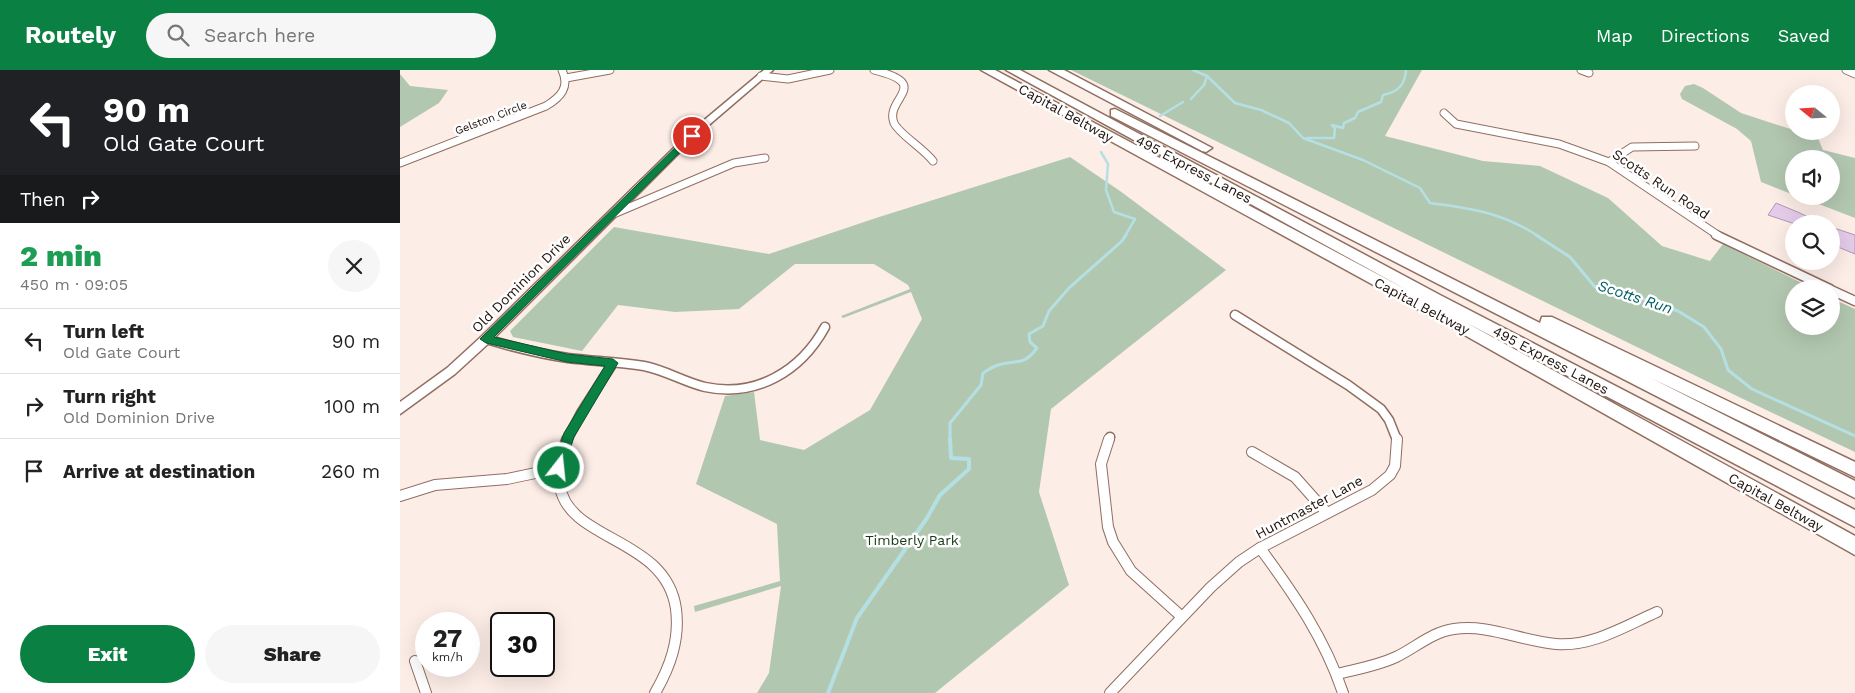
<!DOCTYPE html>
<meta charset="utf-8">
<style>
:root{--surface:#fff;--page:#f6f6f6;--text:#222;--muted:#767676;--line:#e0e0e0;--accent:#0b8043}
body{margin:0;font-family:"Work Sans",sans-serif;background:var(--page);color:var(--text);height:100vh;display:flex;flex-direction:column;font-size:19px;white-space:nowrap}
*{box-sizing:border-box;margin:0}
p{font-size:16px;color:var(--muted)}
.icon{flex:none;width:28px;height:28px;fill:none;stroke:currentColor;stroke-width:2;stroke-linecap:round;stroke-linejoin:round}
.map{position:relative;flex:1;overflow:hidden}
.panel{display:flex;flex-direction:column;background:var(--surface);width:400px}
.panel>*{flex:none}
.top-card{background:#202124;color:#fff;overflow:hidden}
.needle{width:32px;rotate:288deg}
.fabs{position:absolute;left:1385px;top:15px;display:grid;gap:10px}
.fabs a{display:grid;place-items:center;width:55px;height:55px;border-radius:50%;background:var(--surface);box-shadow:0 5px 20px #0002;font-size:25px}
.speed{position:absolute;left:15px;top:542px;display:flex;gap:10px;font-size:25px;font-weight:700;text-align:center}
.speed>*{display:grid;place-content:center;width:65px;height:65px;border-radius:50%;background:var(--surface);box-shadow:0 5px 20px #0002;line-height:1}
.speed small{font-size:12px;font-weight:400}
.speed .limit{border:2px solid #111;border-radius:8px;background:#fff;color:#111}
.pin{position:absolute;display:grid;place-items:center;width:42px;height:42px;color:#fff;margin:-21px;border:2px solid #fff;border-radius:50%;box-shadow:0 1px 5px #0007}
.me{position:absolute;width:55px;margin:-28px;rotate:16deg;stroke-linejoin:round;filter:drop-shadow(0 0 4px #0008)}
.turn{display:flex;align-items:center;gap:18px;height:105px;padding:0 20px;font-size:22px}
.turn .icon{width:65px;height:65px;stroke-width:2.5}
.turn b{display:block;font-size:35px;line-height:42px}
.then{display:flex;align-items:center;height:48px;padding:0 20px;background:#0003;gap:10px;font-size:19px}
.round{display:grid;place-items:center;flex:none;width:52px;height:52px;border-radius:26px;background:var(--page)}
.head{display:flex;align-items:center;justify-content:space-between;height:85px;padding:0 20px}
h1{font-size:30px;font-weight:800;line-height:38px;color:#1e9e55}
.cta{display:flex;gap:10px;margin-top:auto;padding:10px 20px}
.cta a{flex:1;height:58px;border-radius:30px;background:var(--accent);color:#fff;font-size:20px;font-weight:800;line-height:58px;text-align:center}
.cta a+a{background:var(--page);color:var(--text)}
ul{padding:0;list-style:none}
li{display:flex;align-items:center;gap:15px;height:65px;padding:0 20px;border-top:1px solid var(--line)}
li div{flex:1}
li b{display:block;font-size:19px}
li em{font-style:normal}
header{display:flex;align-items:center;gap:30px;box-sizing:border-box;height:70px;padding:0 25px;background:var(--accent);color:#fff}
header strong{font-size:24px}
nav{display:flex;gap:28px;margin-inline-start:auto;font-size:18px}
.search{width:350px;height:45px;background:var(--page);display:flex;align-items:center;gap:12px;box-sizing:border-box;padding:0 18px;border-radius:28px;color:var(--muted);font-size:19px}
main{display:flex;flex:1;min-height:0}
.map>svg:first-child{display:block}
.green{fill:#b2c7b0}
.lines{fill:none;stroke-linecap:round;stroke-linejoin:round}
.stream-far2{stroke:#b5e0e3;stroke-width:2.5}
.stream-far1{stroke:#b5e0e3;stroke-width:3}
.stream{stroke:#b5e0e3;stroke-width:4}
.building{fill:#e3cbe9;stroke:#b098b5}
.minor-far2-casing{stroke:#906e60;stroke-width:9}
.minor-far1-casing{stroke:#906e60;stroke-width:11}
.minor-casing{stroke:#906e60;stroke-width:12}
.secondary-casing{stroke:#906e60;stroke-width:3}
.motorway-casing{stroke:#906e60;stroke-width:3}
.minor-far2{stroke:#fff;stroke-width:7}
.minor-far1{stroke:#fff;stroke-width:8}
.minor{stroke:#fff;stroke-width:10}
.secondary{fill:#fff;fill-rule:evenodd}
.motorway{fill:#fff;fill-rule:evenodd}
.route{fill:#0b8043;stroke:#07532c}
.labels{text-anchor:middle;dominant-baseline:central;stroke-width:5;stroke-linejoin:round;paint-order:stroke}
.far-street-label{font-size:11px;fill:#20130e;stroke:#fefefe}
.street-label{font-size:14px;fill:#20130e;stroke:#fefefe}
.park-label{font-size:14px;fill:#163a15;stroke:#fefefe}
.water-label{font-size:15px;font-style:italic;fill:#005f64;stroke:#fefefe}
</style>
<header>
<strong>Routely</strong>
<div class="search"><svg class="icon" aria-label="search" viewBox="0 0 24 24"><circle cx="10" cy="10" r="6"/><path d="M15 15l6 6"/></svg>Search here</div>
<nav><a>Map</a><a>Directions</a><a>Saved</a></nav>
</header>
<main>
<section class="panel">
<div class="top-card">
<div class="turn"><svg class="icon" aria-label="left" viewBox="0 0 24 24"><path d="M17 20v-9H6M10 6l-5 5 5 5"/></svg><div><b>90 m</b>Old Gate Court</div></div>
<div class="then">Then<svg class="icon" aria-label="right" viewBox="0 0 24 24"><path d="M7 20v-9h11M14 6l5 5-5 5"/></svg></div>
</div>
<div class="head"><div><h1>2 min</h1><p>450 m · 09:05</p></div><a class="round"><svg class="icon" aria-label="close" viewBox="0 0 24 24"><path d="M6 6l12 12M18 6L6 18"/></svg></a></div>
<ul>
<li><svg class="icon" aria-label="left" viewBox="0 0 24 24"><path d="M17 20v-9H6M10 6l-5 5 5 5"/></svg><div><b>Turn left</b><p>Old Gate Court</p></div><em>90 m</em></li>
<li><svg class="icon" aria-label="right" viewBox="0 0 24 24"><path d="M7 20v-9h11M14 6l5 5-5 5"/></svg><div><b>Turn right</b><p>Old Dominion Drive</p></div><em>100 m</em></li>
<li><svg class="icon" aria-label="arrive" viewBox="0 0 24 24"><path d="M6 21V4h12l-3 4 3 4H6"/></svg><div><b>Arrive at destination</b></div><em>260 m</em></li>
</ul>
<div class="cta"><a>Exit</a><a>Share</a></div>
</section>
<div class="map">
<svg width="1455" height="623" viewBox="0 0 1455 623">
<rect width="100%" height="100%" fill="#fdede7"/>
<g class="green">
<polygon points="671,0 1022,0 985,66 1083,91 1140,96 1208,128 1262,176 1310,191 1323,174 1414,219 1394,219 1394,256 1431,256 1431,228 1455,239 1455,382 1339,327"/>
<polygon points="0,4 10,16 48,20 39,33 0,57"/>
<polygon points="1294,14 1303,18 1341,43 1418,68 1423,80 1455,88 1455,148 1398,126 1431,126 1431,89 1394,89 1394,125 1361,112 1351,71 1337,59 1282,29 1280,24 1285,16"/>
<polygon points="670,87 720,121 826,200 651,339 639,422 669,515 535,623 357,623 369,603 381,516 295,542 294,536 380,511 377,454 296,414 325,326 354,322 360,370 404,380 470,340 522,249 511,222 443,248 441,246 510,219 508,215 474,194 395,194 339,239 275,242 218,235 182,281 113,267 110,261 214,157 369,184 476,148"/>
</g>
<g class="lines">
<g class="stream-far2">
<path d="M793,0L807,6L835,33L861,40L889,53L903,68L963,90L1020,118L1030,133C1071,138 1103,143 1138,166"/>
<polyline points="791,29 804,15 807,6"/>
<polyline points="760,46 783,32"/>
<path d="M907,68H934L935,59L932,55L943,58L944,53L955,48L958,42L981,32L983,25C998,22 1005,15 1006,0"/>
<polyline points="701,82 708,94 706,120 714,142 735,149 725,166"/>
</g>
<g class="stream-far1">
<polyline points="1136,165 1170,187 1195,217 1241,228 1278,241 1304,257 1321,279 1328,300 1352,319 1455,366"/>
<path d="M550,370V353L581,315L583,303C588,300 592,297 598,295C617,289 623,297 637,278L630,272L629,264L643,256L649,241L669,218L722,171L726,165"/>
</g>
<polyline class="stream" points="428,623 457,548 527,448 540,425 569,399 569,389 551,388 550,369"/>
</g>
<g class="building">
<polygon points="1376,133 1400,143 1422,154 1395,154 1368,145"/>
<polygon points="1431,157 1455,165 1455,184 1433,175 1435,170 1431,169"/>
</g>
<g class="lines">
<defs>
<g id="minor-far2">
<path d="M474,0C534,15 484,28 494,53C499,64 523,78 533,91"/>
<polyline points="1181,0 1189,3"/>
<polyline points="1446,0 1455,4"/>
<polyline points="361,6 388,9 430,0"/>
<polyline points="166,8 210,0"/>
<polyline points="1044,43 1056,54 1159,74 1209,92 1319,166"/>
<polyline points="1209,92 1232,77 1295,76"/>
<path d="M0,93L146,36C161,27 170,17 162,0"/>
<polyline points="211,145 334,93 365,88"/>
</g>
<g id="minor-far1">
<polyline points="1316,165 1430,219"/>
<polyline points="1431,220 1455,231"/>
<polyline points="835,245 948,315 981,339 989,350 997,370"/>
<path d="M86,269C113,277 140,284 168,288C193,291 218,292 244,296C265,300 284,312 305,317C356,328 401,301 425,257"/>
<polyline points="167,370 181,343 213,293"/>
<polyline points="709,370 710,367"/>
</g>
<g id="minor">
<path d="M167,369C162,384 156,401 160,417C170,472 266,467 276,539C280,570 270,597 255,623"/>
<polyline points="709,369 701,394 708,457 713,472 731,501 782,547"/>
<polyline points="852,382 895,407 927,443"/>
<polyline points="0,426 35,415 107,409 159,398"/>
<path d="M860,478C894,524 925,569 943,623"/>
<polyline points="15,591 26,623"/>
<path d="M937,604C957,599 977,596 996,587C1015,578 1032,562 1054,559C1089,554 1121,571 1156,574C1192,577 1225,556 1257,542"/>
<polyline points="710,623 811,517 839,492 860,478 972,420 990,405 995,396 997,369"/>
</g>
<polygon id="secondary" points="364,0 373,0 296,66 90,272 55,304 0,344 0,332 47,298 82,266 290,62"/>
<g id="motorway">
<polygon points="581,0 595,0 1009,221 606,0 620,0 1040,225 1455,440 1455,457 1065,252 1455,466 1455,485 1052,258"/>
<polygon points="649,0 664,0 812,78 806,82 802,81"/>
<polygon points="715,39 1140,253 1142,247 1152,247 1455,392 1455,407 1251,308 1455,411 1455,428 711,46 711,40"/>
</g>
</defs>
<use href="#minor-far2" class="minor-far2-casing"/>
<use href="#minor-far1" class="minor-far1-casing"/>
<use href="#minor" class="minor-casing"/>
<use href="#secondary" class="secondary-casing"/>
<use href="#motorway" class="motorway-casing"/>
<use href="#minor-far2" class="minor-far2"/>
<use href="#minor-far1" class="minor-far1"/>
<use href="#minor" class="minor"/>
<use href="#secondary" class="secondary"/>
<use href="#motorway" class="motorway"/>
</g>
<polygon class="route" points="289,64 296,66 94,267 167,284 213,289 218,293 174,367 163,401 154,401 152,398 164,363 205,296 167,292 86,273 80,269"/>
<g class="labels">
<g class="far-street-label">
<text transform="translate(91 48) rotate(-21)">Gelston Circle</text>
</g>
<g class="street-label">
<text transform="translate(666 43) rotate(29)">Capital Beltway</text>
<text transform="translate(794 99) rotate(28)">495 Express Lanes</text>
<text transform="translate(1261 114) rotate(34)">Scotts Run Road</text>
<text transform="translate(121 213) rotate(-45)">Old Dominion Drive</text>
<text transform="translate(1022 236) rotate(28)">Capital Beltway</text>
<text transform="translate(1151 290) rotate(28)">495 Express Lanes</text>
<text transform="translate(1376 432) rotate(29)">Capital Beltway</text>
<text transform="translate(909 437) rotate(-28)">Huntmaster Lane</text>
</g>
<g class="park-label">
<text x="512" y="470">Timberly Park</text>
</g>
<g class="water-label">
<text transform="translate(1235 227) rotate(18)">Scotts Run</text>
</g>
</g>
</svg>
<div class="fabs">
<a><svg class="needle" viewBox="-14 -14 28 28"><path d="M0-13l5 13h-10z" fill="#e53935"/><path d="M0 13l5-13h-10z" fill="#767676"/></svg></a>
<a><svg class="icon" aria-label="sound" viewBox="0 0 24 24"><path d="M4 9h4l5-4v14l-5-4H4zM17 9q2 3 0 6"/></svg></a>
<a><svg class="icon" aria-label="search" viewBox="0 0 24 24"><circle cx="10" cy="10" r="6"/><path d="M15 15l6 6"/></svg></a>
<a><svg class="icon" aria-label="layers" viewBox="0 0 24 24"><path d="M12 4l9 5-9 5-9-5zM3 14l9 5 9-5"/></svg></a>
</div>
<div class="speed"><div>27<small>km/h</small></div><div class="limit">30</div></div>
<div class="pin" style="left:292px;top:66px;background:#d93025"><svg class="icon" aria-label="arrive" viewBox="0 0 24 24"><path d="M6 21V4h12l-3 4 3 4H6"/></svg></div>
<svg class="me" style="left:159px;top:398px" viewBox="-20 -20 40 40"><circle r="17" fill="#0b8043" stroke="#fff" stroke-width="3"/><path d="M0-11L8 9 0 5-8 9z" fill="#fff"/></svg>
</div>
</main>
